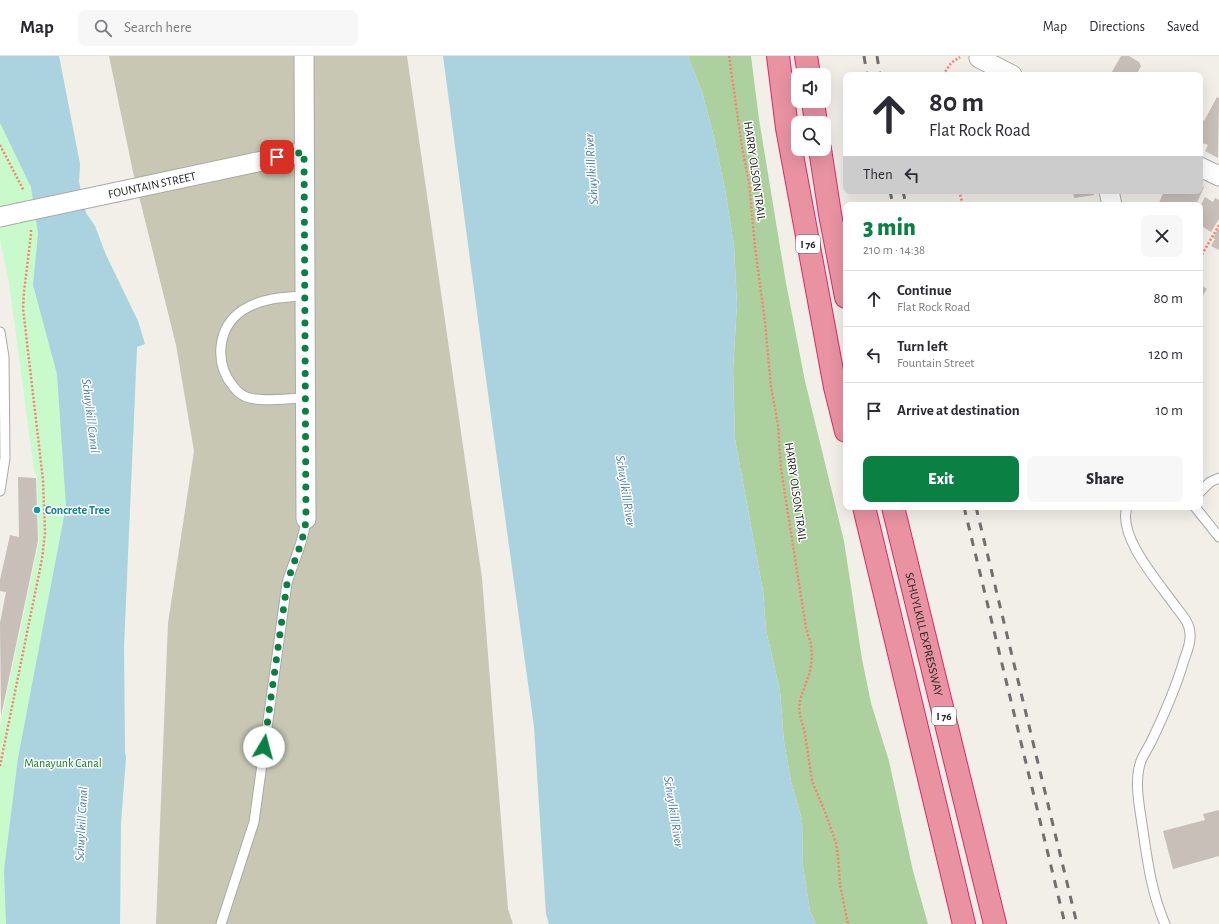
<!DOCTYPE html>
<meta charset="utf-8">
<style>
:root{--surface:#fff;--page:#f7f7f7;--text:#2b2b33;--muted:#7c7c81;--line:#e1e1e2;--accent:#0b8043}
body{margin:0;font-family:"Alegreya Sans",sans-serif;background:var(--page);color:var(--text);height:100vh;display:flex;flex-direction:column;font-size:15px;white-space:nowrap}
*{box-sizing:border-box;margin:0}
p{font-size:13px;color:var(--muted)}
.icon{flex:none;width:22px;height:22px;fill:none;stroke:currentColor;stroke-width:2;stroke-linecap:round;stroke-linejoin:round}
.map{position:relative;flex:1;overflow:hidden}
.side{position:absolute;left:843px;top:146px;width:360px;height:308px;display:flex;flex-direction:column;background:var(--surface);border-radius:8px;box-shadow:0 4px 16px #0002}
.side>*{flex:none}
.guide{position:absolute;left:843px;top:16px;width:360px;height:122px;border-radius:8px;box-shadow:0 4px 16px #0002;background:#fff;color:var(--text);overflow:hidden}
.tools{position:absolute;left:791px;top:12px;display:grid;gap:8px}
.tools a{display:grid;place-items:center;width:40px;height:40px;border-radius:8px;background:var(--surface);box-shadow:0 4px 16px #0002;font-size:20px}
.pin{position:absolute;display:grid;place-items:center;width:34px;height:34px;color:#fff;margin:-17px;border-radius:8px;box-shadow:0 2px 6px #0006}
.me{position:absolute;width:44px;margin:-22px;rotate:8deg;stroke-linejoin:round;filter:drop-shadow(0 0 3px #0008)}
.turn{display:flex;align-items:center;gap:14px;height:84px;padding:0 20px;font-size:18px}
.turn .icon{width:52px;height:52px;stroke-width:2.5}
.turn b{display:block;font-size:28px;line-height:34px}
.then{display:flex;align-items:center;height:38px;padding:0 20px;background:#0003;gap:8px;font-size:15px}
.round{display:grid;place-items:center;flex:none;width:42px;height:42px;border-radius:8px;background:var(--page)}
.summary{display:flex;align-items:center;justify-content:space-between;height:68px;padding:0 20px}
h1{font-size:24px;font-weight:800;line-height:30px;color:var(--accent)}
.primary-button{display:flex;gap:8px;margin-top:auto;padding:8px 20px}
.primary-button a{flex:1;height:46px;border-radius:8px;background:var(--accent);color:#fff;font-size:16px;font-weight:800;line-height:46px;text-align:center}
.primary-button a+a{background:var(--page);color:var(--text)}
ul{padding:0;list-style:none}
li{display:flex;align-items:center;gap:12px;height:56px;padding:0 20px;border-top:1px solid var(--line)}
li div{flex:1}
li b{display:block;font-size:15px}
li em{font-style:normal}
header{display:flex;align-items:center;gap:24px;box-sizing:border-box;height:56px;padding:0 20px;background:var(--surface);border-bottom:1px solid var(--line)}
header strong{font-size:19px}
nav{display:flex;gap:22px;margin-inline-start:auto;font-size:14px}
.search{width:280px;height:36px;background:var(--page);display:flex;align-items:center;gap:10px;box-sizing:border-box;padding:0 14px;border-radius:8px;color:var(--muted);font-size:15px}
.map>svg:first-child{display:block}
.construction{fill:#c7c7b4}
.forest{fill:#add19e}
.park{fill:#c8facc}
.water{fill:#aad3df}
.building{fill:#c7bfb8}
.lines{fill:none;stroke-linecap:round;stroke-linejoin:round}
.service-casing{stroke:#a9a9a9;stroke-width:11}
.minor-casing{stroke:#a9a9a9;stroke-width:21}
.motorway-casing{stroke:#dc2a67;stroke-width:24}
.path{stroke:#fa8072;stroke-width:2.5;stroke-dasharray:2 2;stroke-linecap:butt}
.service{stroke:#fff;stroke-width:9}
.minor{stroke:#fff;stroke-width:19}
.motorway{stroke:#e892a2;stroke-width:22}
.rail{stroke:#707070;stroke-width:3;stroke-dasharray:8 8;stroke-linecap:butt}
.minor-bridge-casing{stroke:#a9a9a9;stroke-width:21;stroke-linecap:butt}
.minor-bridge{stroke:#fff;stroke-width:19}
.route{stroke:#0b8043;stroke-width:7;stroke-dasharray:0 12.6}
.culture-dot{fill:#0f9aa8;stroke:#fff;stroke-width:1.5}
.labels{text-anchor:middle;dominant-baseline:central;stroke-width:3;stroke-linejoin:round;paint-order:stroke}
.shield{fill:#fff;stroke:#646464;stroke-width:1}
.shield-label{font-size:11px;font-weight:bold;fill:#222}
.street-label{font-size:12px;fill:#222;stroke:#fff}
.culture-label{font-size:12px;font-weight:bold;fill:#0d838f;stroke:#fff;text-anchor:start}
.park-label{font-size:12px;fill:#0c8416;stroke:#fff}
.water-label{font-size:13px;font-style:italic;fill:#4a7aab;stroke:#fff}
</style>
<header>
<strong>Map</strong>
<div class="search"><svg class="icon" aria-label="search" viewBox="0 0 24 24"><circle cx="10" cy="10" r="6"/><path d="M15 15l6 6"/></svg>Search here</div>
<nav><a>Map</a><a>Directions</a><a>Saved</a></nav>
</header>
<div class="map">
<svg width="1219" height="868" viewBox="0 0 1219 868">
<rect width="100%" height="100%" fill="#f2efe9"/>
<polygon class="construction" points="109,0 407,0 482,522 508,853 513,868 156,868 168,567 194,395 176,289 133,116"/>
<polygon class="forest" points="688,0 751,0 759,63 786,227 805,325 844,485 862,603 871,647 889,705 913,815 928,868 816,868 810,855 803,810 802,764 791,725 784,686 780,635 766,574 763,535 735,383 733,314 737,248 734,190 725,133 713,77 702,36"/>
<polygon class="park" points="0,0 59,0 80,108 79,126 86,157 95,170 106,199 138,265 145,288 137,291 124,591 125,696 126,701 121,767 120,868 0,868 0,670 39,485 37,421 34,414 9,226 0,184"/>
<g class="water">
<polygon points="0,0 59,0 80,108 79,126 86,157 95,170 106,199 138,265 145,288 137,291 124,591 125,696 126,701 121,767 120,868 6,868 4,814 18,702 66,450 57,318 33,229 38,178 31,131 0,67"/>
<polygon points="443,0 688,0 702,36 713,77 725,133 734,190 737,248 733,314 735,383 763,535 766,574 780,635 784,686 791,725 802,764 803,810 810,855 816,868 549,868 546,858 534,671 482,294"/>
</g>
<g class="building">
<polygon points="1121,0 1129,0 1139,6 1141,10 1136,19 1110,19"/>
<polygon points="1217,41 1219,42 1218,102 1205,95 1208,89 1200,86 1200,67 1202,64 1204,65"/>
<polygon points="1200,129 1204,131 1196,149 1158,149 1164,135 1200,135"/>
<polygon points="1073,135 1094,135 1094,139 1074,142"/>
<polygon points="1205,141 1213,146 1215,142 1219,144 1219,163 1211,176 1200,169 1200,156 1203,150 1201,149"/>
<polygon points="1219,171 1219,194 1211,190 1215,183 1213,182"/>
<polygon points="1200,228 1207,233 1200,244"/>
<polygon points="18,421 36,422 38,485 1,660 0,567 6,536 0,535 0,524 10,479 19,481"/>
<polygon points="1219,754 1219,800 1173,813 1163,775 1205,764 1203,758"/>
</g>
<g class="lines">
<defs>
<g id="service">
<path d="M305,240C283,241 262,242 243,254C217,271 214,307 233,330C236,334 240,338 244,340C257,347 290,342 305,342"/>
<polyline points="0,276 4,301 5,402 0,435"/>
<polyline points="1200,436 1210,426 1219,422"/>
<path d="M1127,451C1117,481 1160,528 1176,551C1182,559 1190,567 1190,578C1191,587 1187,596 1184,604C1176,632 1164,659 1151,686C1148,692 1144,698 1141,705C1134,724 1139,748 1142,768C1147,802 1151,836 1165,868"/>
<polyline points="1195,451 1219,481"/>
<path d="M221,868L254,766L287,527C293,506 304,486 306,463"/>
</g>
<g id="minor">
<polyline points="304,0 306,463"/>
<polyline points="979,2 1012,19"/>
<polyline points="1200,111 1219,120"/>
<polyline points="1109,135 1112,149"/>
<polyline points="117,136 304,96"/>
<polyline points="0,161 18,157"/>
</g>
<g id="motorway">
<polyline points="778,0 787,72 835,331 846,375"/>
<polyline points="806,0 809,19"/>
<polyline points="813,45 816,67"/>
<polyline points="820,93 830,158 846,241"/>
<polyline points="864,451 964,868"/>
<path id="s1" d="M893,451L995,868"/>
</g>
</defs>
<use href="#service" class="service-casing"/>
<use href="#minor" class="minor-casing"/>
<use href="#motorway" class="motorway-casing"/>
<g class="path">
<polyline points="729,0 742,91 749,127 755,191 765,266 771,331 778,369 781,413 806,572 811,588 812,600 810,616 801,641 799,651 800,659 805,678 812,725 825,756 836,787 838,801 840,829 848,868"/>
<polyline points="943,19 951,7 960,1"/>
<polyline points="0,89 24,135"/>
<polyline points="959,135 963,149"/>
<polyline points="1200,202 1219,169"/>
<polyline points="0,710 42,503 45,477 43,424 23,252 24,236 31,178 31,174"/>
</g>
<use href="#service" class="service"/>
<use href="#minor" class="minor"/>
<use href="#motorway" class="motorway"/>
<g class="rail">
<polyline points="864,0 867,19"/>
<polyline points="877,0 880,19"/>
<polyline points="890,135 893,149"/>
<polyline points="903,135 906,149"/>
<polyline points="964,451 1065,868"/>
<polyline points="976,451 1077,868"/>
</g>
<defs>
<polyline id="minor-bridge" points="18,157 117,136"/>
</defs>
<use href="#minor-bridge" class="minor-bridge-casing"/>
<use href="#minor-bridge" class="minor-bridge"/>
</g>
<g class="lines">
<path class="route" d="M264,691L287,528C293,506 304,486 306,463L304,96L277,101"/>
</g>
<circle class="culture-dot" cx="37" cy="454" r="4"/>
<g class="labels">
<g class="shield">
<rect x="796" y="179" width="24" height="18" rx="3"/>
<rect x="932" y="651" width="24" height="18" rx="3"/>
</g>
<g class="shield-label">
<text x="808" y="188">I 76</text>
<text x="944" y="660">I 76</text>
</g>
<g class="street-label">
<text transform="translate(755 115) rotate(82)">HARRY OLSON TRAIL</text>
<text transform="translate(152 129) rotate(-12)">FOUNTAIN STREET</text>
<text transform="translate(796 436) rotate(82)">HARRY OLSON TRAIL</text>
<text stroke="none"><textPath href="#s1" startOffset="131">SCHUYLKILL EXPRESSWAY</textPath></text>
</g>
<g class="culture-label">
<text x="45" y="454">Concrete Tree</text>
</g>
<g class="park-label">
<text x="63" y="707">Manayunk Canal</text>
</g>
<g class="water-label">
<text transform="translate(592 113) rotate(-94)">Schuylkill River</text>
<text transform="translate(90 360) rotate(83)">Schuylkill Canal</text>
<text transform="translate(625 435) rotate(81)">Schuylkill River</text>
<text transform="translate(673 756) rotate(81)">Schuylkill River</text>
<text transform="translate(82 768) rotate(-87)">Schuylkill Canal</text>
</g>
</g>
</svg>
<div class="tools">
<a><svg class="icon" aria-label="sound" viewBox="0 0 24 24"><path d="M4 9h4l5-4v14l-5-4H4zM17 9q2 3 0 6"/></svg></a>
<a><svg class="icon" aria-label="search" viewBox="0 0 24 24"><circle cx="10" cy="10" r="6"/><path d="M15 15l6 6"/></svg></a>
</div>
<div class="pin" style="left:277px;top:101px;background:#d93025"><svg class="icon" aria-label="arrive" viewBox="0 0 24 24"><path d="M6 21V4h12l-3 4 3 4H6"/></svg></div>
<svg class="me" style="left:264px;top:691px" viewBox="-20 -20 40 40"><circle r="19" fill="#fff"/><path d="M0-13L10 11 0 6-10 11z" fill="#0b8043"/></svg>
<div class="guide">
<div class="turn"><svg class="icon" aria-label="ahead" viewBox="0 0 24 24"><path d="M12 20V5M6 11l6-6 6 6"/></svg><div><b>80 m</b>Flat Rock Road</div></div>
<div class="then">Then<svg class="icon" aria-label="left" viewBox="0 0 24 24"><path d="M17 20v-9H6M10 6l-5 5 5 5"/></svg></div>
</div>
<section class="side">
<div class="summary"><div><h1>3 min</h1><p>210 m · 14:38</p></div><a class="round"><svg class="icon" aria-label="close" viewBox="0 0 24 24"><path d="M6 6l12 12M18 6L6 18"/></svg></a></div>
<ul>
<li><svg class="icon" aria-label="ahead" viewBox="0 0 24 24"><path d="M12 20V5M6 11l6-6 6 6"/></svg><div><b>Continue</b><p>Flat Rock Road</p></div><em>80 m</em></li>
<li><svg class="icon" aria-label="left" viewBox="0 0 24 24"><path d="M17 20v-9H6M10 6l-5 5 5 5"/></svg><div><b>Turn left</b><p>Fountain Street</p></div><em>120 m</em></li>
<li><svg class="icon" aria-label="arrive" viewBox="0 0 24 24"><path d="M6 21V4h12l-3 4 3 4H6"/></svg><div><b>Arrive at destination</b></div><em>10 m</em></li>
</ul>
<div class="primary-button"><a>Exit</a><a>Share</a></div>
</section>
</div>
